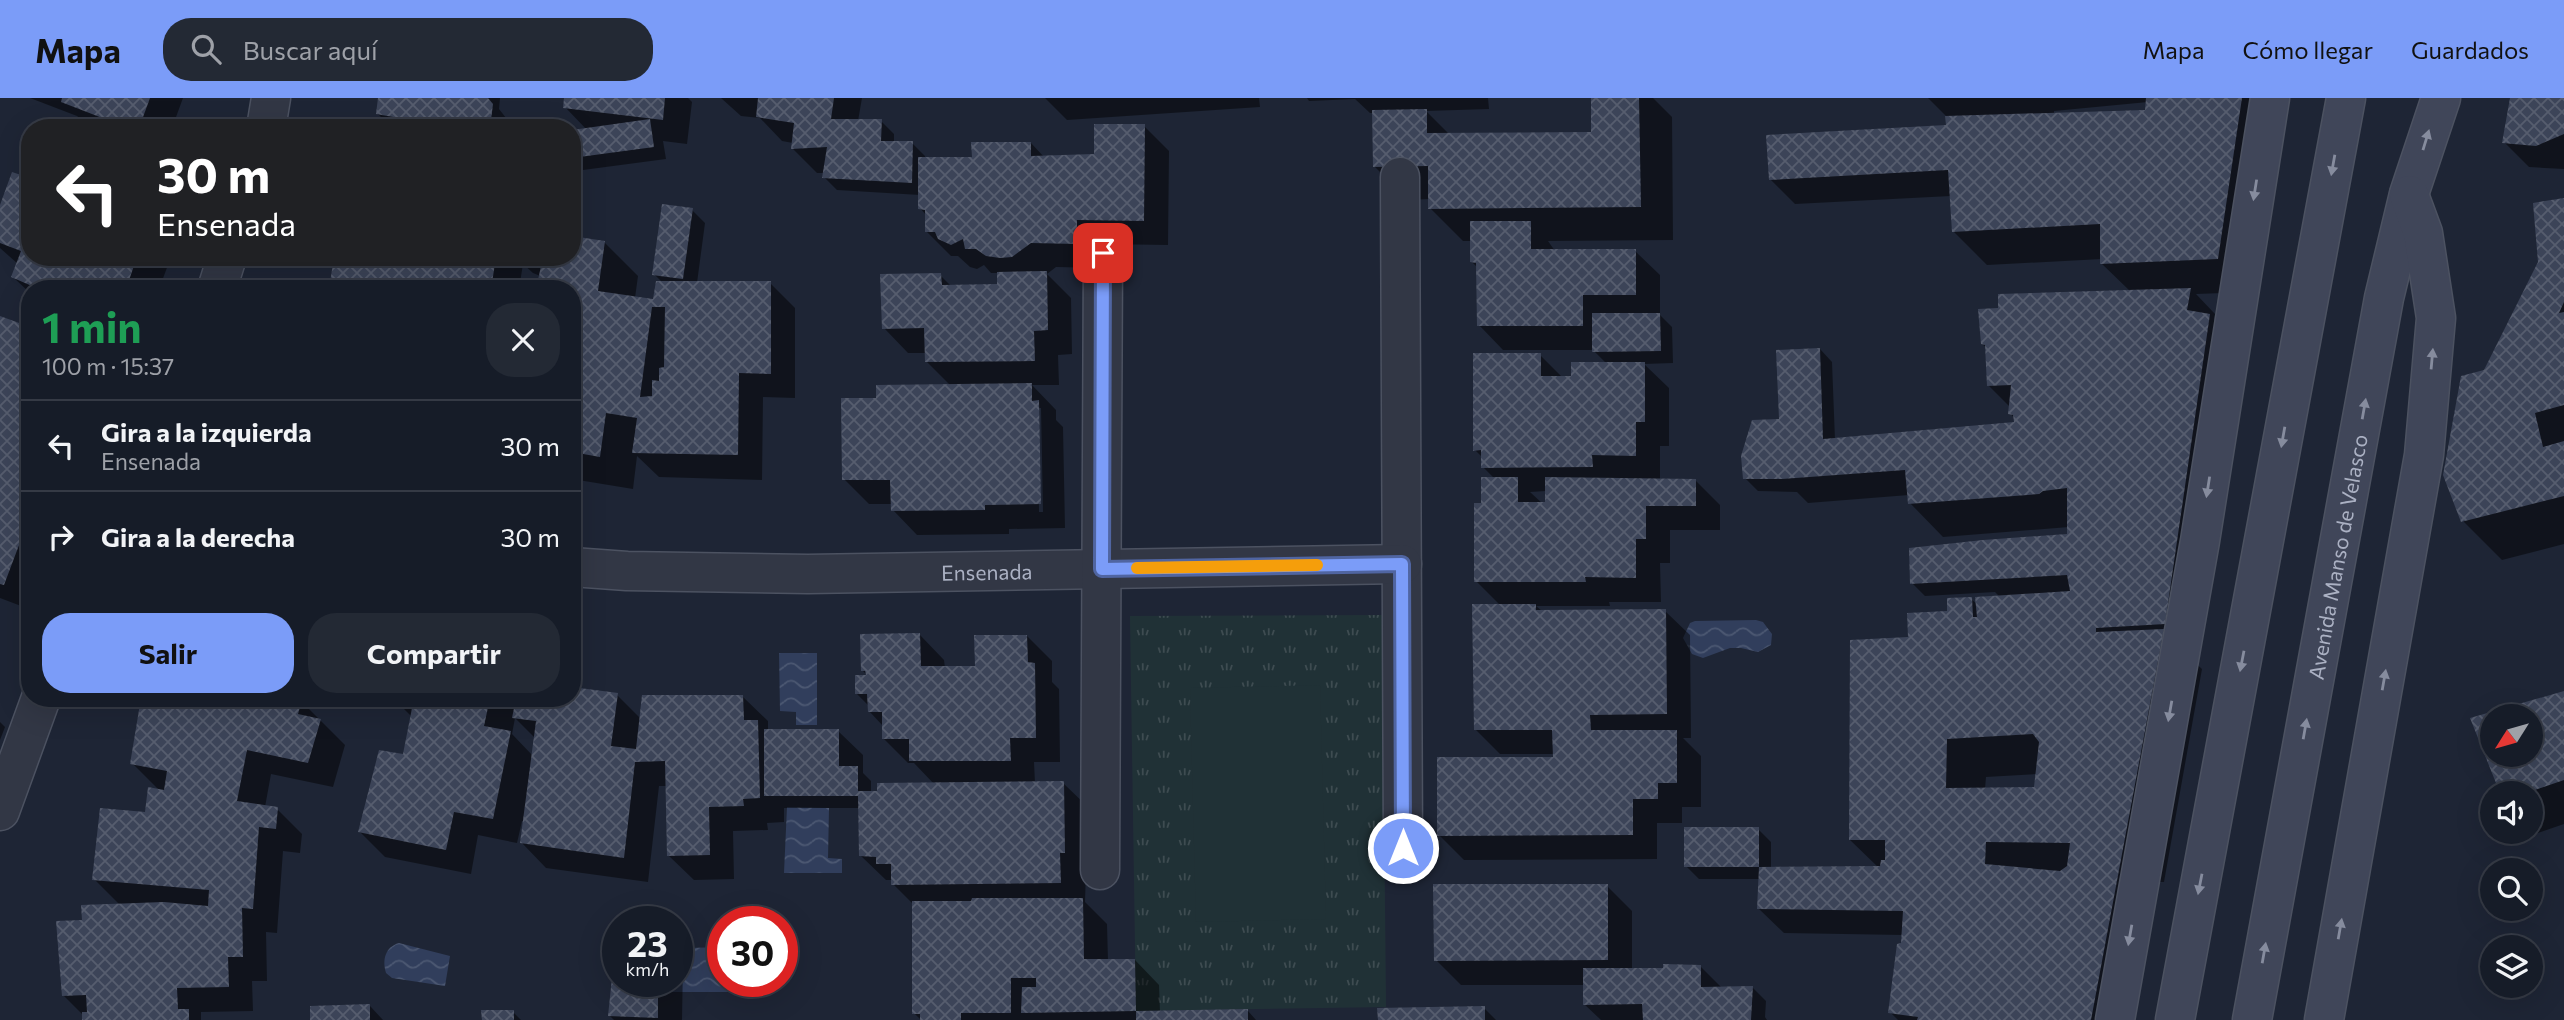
<!DOCTYPE html>
<html lang="es">
<meta charset="utf-8">
<style>
:root{--surface:#161c28;--page:#232934;--text:#f1f3f6;--muted:#9ea1a8;--line:#353a45;--accent:#7b9cf8}
body{margin:0;font-family:Commissioner,sans-serif;background:var(--page);color:var(--text);height:100vh;display:flex;flex-direction:column;font-size:26px;white-space:nowrap}
*{box-sizing:border-box;margin:0}
p{font-size:23px;color:var(--muted)}
.icon{flex:none;width:38px;height:38px;fill:none;stroke:currentColor;stroke-width:2;stroke-linecap:round;stroke-linejoin:round}
.map{position:relative;flex:1;overflow:hidden}
.sheet{position:absolute;left:21px;top:182px;width:560px;height:427px;display:flex;flex-direction:column;background:var(--surface);border-radius:28px;box-shadow:0 7px 28px #0002,0 0 0 2px var(--line)}
.sheet>*{flex:none}
.top-card{position:absolute;left:21px;top:21px;width:560px;height:147px;border-radius:28px;box-shadow:0 7px 28px #0002,0 0 0 2px var(--line);background:#202124;color:#fff;overflow:hidden}
.needle{width:46px;rotate:233deg}
.tools{position:absolute;left:2480px;top:606px;display:grid;gap:14px}
.tools a{display:grid;place-items:center;width:63px;height:63px;border-radius:50%;background:var(--surface);box-shadow:0 7px 28px #0002,0 0 0 2px var(--line);font-size:35px}
.speed{position:absolute;left:602px;top:808px;display:flex;gap:14px;font-size:35px;font-weight:700;text-align:center}
.speed>*{display:grid;place-content:center;width:91px;height:91px;border-radius:50%;background:var(--surface);box-shadow:0 7px 28px #0002,0 0 0 2px var(--line);line-height:1}
.speed small{font-size:18px;font-weight:400}
.speed .limit{border:10px solid #d22;background:#fff;color:#111}
.pin{position:absolute;display:grid;place-items:center;width:60px;height:60px;color:#fff;margin:-30px;border-radius:14px;box-shadow:0 4px 10px #0006}
.me{position:absolute;width:77px;margin:-38px;rotate:0deg;stroke-linejoin:round;filter:drop-shadow(0 0 5px #0008)}
.turn{display:flex;align-items:center;gap:24px;height:147px;padding:0 21px;font-size:32px}
.turn .icon{width:91px;height:91px;stroke-width:2.5}
.turn b{display:block;font-size:49px;line-height:60px}
.round{display:grid;place-items:center;flex:none;width:74px;height:74px;border-radius:28px;background:var(--page)}
.summary{display:flex;align-items:center;justify-content:space-between;height:119px;padding:0 21px}
h1{font-size:42px;font-weight:700;line-height:52px;color:#1e9e55}
.action{display:flex;gap:14px;margin-top:auto;padding:14px 21px}
.action a{flex:1;height:80px;border-radius:28px;background:var(--accent);color:#111;font-size:28px;font-weight:700;line-height:80px;text-align:center}
.action a+a{background:var(--page);color:var(--text)}
ul{padding:0;list-style:none}
li{display:flex;align-items:center;gap:21px;height:91px;padding:0 21px;border-top:2px solid var(--line)}
li div{flex:1}
li b{display:block;font-size:26px}
li em{font-style:normal}
header{display:flex;align-items:center;gap:42px;box-sizing:border-box;height:98px;padding:0 35px;background:var(--accent);color:#111}
header strong{font-size:33px}
nav{display:flex;gap:38px;margin-inline-start:auto;font-size:24px}
.search{width:490px;height:63px;background:var(--page);display:flex;align-items:center;gap:18px;box-sizing:border-box;padding:0 24px;border-radius:28px;color:var(--muted);font-size:26px}
.map>svg:first-child{display:block}
.park{fill:url(#park-tufts)}
.pitch{fill:#203136}
.water{fill:url(#water-waves)}
.shadow{fill:#0007;fill-rule:evenodd}
.building{fill:url(#building-cross-hatch);fill-rule:evenodd}
.lines{fill:none;stroke-linecap:round;stroke-linejoin:round}
.minor-casing{stroke:#4c5261;stroke-width:41}
.secondary-casing{stroke:#4c5261;stroke-width:41}
.minor{stroke:#323745;stroke-width:38}
.secondary{stroke:#404659;stroke-width:38}
.oneway{fill:#868c9e}
.route-casing{stroke:#5065a1;stroke-width:18}
.route{stroke:#7b9cf8;stroke-width:12}
.slow{stroke:#f59e0b;stroke-width:12}
.labels{text-anchor:middle;dominant-baseline:central;stroke-width:5;stroke-linejoin:round;paint-order:stroke}
.street-label{font-size:21px;fill:#abb1c3;stroke:#171d2a}
</style>
<header>
<strong>Mapa</strong>
<div class="search"><svg class="icon" aria-label="search" viewBox="0 0 24 24"><circle cx="10" cy="10" r="6"/><path d="M15 15l6 6"/></svg>Buscar aquí</div>
<nav><a>Mapa</a><a>Cómo llegar</a><a>Guardados</a></nav>
</header>
<div class="map">
<svg width="2564" height="922" viewBox="0 0 2564 922">
<defs>
<pattern id="park-tufts" width="24" height="20" patternUnits="userSpaceOnUse" patternTransform="scale(1.75)"><rect width="24" height="20" fill="#203136"/><path d="M3 7l-1-3M5 7V3M7 7l1-3M15 17l-1-3M17 17v-4M19 17l1-3" fill="none" stroke="#3e4c51"/></pattern>
<pattern id="water-waves" width="16" height="10" patternUnits="userSpaceOnUse" patternTransform="scale(1.75)"><rect width="16" height="10" fill="#313e5c"/><path d="M0 5q4-4 8 0t8 0" fill="none" stroke="#4c5872"/></pattern>
<pattern id="building-cross-hatch" width="8" height="8" patternUnits="userSpaceOnUse" patternTransform="scale(1.75)"><rect width="8" height="8" fill="#3c4458"/><path d="M0 0l8 8M0 8l8-8" fill="none" stroke="#565d6e"/></pattern>
</defs>
<rect width="100%" height="100%" fill="#1e2535"/>
<polygon class="park" points="1382,517 1386,909 1136,913 1130,518"/>
<polygon class="pitch" points="1320,587 1326,821 1196,824 1190,590"/>
<g class="water">
<polygon points="1756,522 1763,524 1772,536 1771,547 1758,554 1741,550 1730,550 1703,560 1692,556 1683,540 1690,525 1695,523"/>
<polygon points="779,555 817,555 817,627 796,627 796,614 780,613"/>
<polygon points="787,709 829,710 828,760 842,761 842,775 784,775"/>
<polygon points="677,838 687,838 688,850 723,849 723,884 736,884 736,894 667,894 667,884 677,884"/>
<path d="M399,845L450,858L445,888L392,880L386,875C382,862 385,849 399,845Z"/>
</g>
<g class="shadow">
<polygon points="30,0 183,0 172,30 92,30 77,18"/>
<polygon points="379,0 500,0 499,11 514,30 392,30 377,15"/>
<polygon points="566,0 688,0 692,4 687,46 663,43 666,61 583,72 572,62 572,34 587,32 565,9"/>
<path d="M721,0H862L858,23H881L894,36V45H912L925,58V61L973,60L1031,45L1044,59L1096,58L1144,28L1169,53L1168,147L1101,146V170L1056,169L1047,176L1071,200L1072,256L1058,257L1059,287H1032L1056,312V322L1063,329L1065,430L1009,431V436L917,437L893,412L892,406H869L844,381L877,302L951,288L927,264V255H908L884,230L940,177L952,189L999,188V175H991L984,167L977,171L970,169L958,158H951L926,133V117L920,110V97L837,92L824,79V75H817L793,51V45L782,43L760,20L741,18ZM1038,310H1041L1043,414H1039Z"/>
<polygon points="1045,0 1259,0 1260,9 1067,22"/>
<path d="M1307,0H1488L1489,11L1426,13L1450,37L1593,36V0H1653L1672,19L1673,142L1548,143L1555,153H1635L1660,177V217L1672,229L1673,265L1644,266L1669,290V348H1660V382H1695L1720,407V432H1670V465H1660L1661,504H1609L1610,508H1536L1542,513H1665L1690,537L1691,640H1683L1701,658V709H1682V725H1657V761L1464,762L1439,737L1555,661L1554,656H1500L1476,632L1500,507L1476,483L1483,407L1495,381L1483,369V360L1475,352L1540,257L1563,280H1573L1606,265L1593,252H1503L1479,227L1478,170L1472,164V143H1463L1430,110V101L1408,102L1374,68V15H1370L1355,1L1309,3ZM1546,393V406H1543L1530,394Z"/>
<path d="M1928,0H2280L2251,194L2196,196L2215,216L2214,222L2234,243L2189,559L2202,571L2164,784H2157L2120,922H1898L1890,914L1903,837L1784,835L1759,811L1760,781H1699L1686,768L1758,731L1771,744V771L1879,770L1850,742L1910,540L1971,501L1978,507L2000,499L1995,494L1925,498L1912,485L2069,438V429L1943,439L1910,405L1909,397L1808,405L1797,394L1758,393L1745,380L1780,323L1820,251L1832,264L1835,342L2016,326L2015,321L2010,315V309L1988,287L1987,250L1982,246L2130,193L2102,166V161L1987,167L1954,134L1951,98L1795,106L1770,81L1948,29L1947,19ZM2148,4L2145,13L2054,16V13ZM2037,676L2035,690L1985,691L1986,679Z"/>
<polygon points="2512,0 2564,0 2564,71 2529,69 2504,44"/>
<polygon points="2564,101 2564,446 2502,462 2463,423 2488,274 2540,164"/>
<polygon points="0,112 30,159 171,159 159,191 30,191 30,195 13,179 18,166 0,150"/>
<polygon points="692,112 705,125 697,185 770,185 795,210 795,300 763,299 762,382 659,379 637,358 633,391 572,381 572,191 533,175 523,166 519,191 330,191 336,159 518,159 520,162 572,159 605,145 638,178 635,200 652,203 663,185 654,176"/>
<polygon points="0,220 30,231 29,511 0,500"/>
<path d="M920,537L944,562L945,570H977L1027,538L1052,563V584L1059,591L1060,664H1034L1035,685H1063L1088,709L1085,804L1107,826L1108,863L1135,862L1159,887L1160,914L1248,913L1256,922H921L914,915V807L893,786V782H886L861,758L860,710H784V724L767,725L768,732L733,733L734,781L694,782L669,758L667,688H659L648,784L546,770L522,745L525,723H522L517,745L478,737L471,776L385,759L360,734L404,658L412,619L393,600H572L617,597L641,621L743,599L768,623V633H838L863,657V675L871,683V695L934,686L914,665H908L884,641L883,628L869,613V608L857,596L868,578L863,573ZM515,620L536,641L533,658L512,636Z"/>
<path d="M2564,595V726L2538,735L2530,728V695H2502L2472,621ZM2492,618H2530V656H2492Z"/>
<polygon points="235,600 309,600 307,609 345,647 333,689 271,676 265,709 277,711 302,736 300,755 283,753 277,835 266,834 267,883 252,883 253,913 201,914 201,922 84,922 84,918 63,897 83,824 121,808 94,781 146,716 160,693 132,665 234,605"/>
<polygon points="323,600 350,600 348,607"/>
<polygon points="0,624 5,629 0,642"/>
<polygon points="1607,788 1632,813 1632,872 1700,868 1722,890 1753,890 1766,903 1765,919 1767,922 1601,922 1584,906 1584,887 1461,887 1436,862"/>
<polygon points="618,841 618,884 677,884 677,859 683,865 682,922 614,922 609,917"/>
<polygon points="370,908 383,922 312,922"/>
<polygon points="1484,910 1496,922 1379,922"/>
<polygon points="513,914 521,922 484,922"/>
</g>
<g class="building">
<polygon points="62,0 150,0 139,30 128,30 61,4"/>
<polygon points="378,0 488,0 493,6 490,30 457,30 376,16"/>
<polygon points="564,0 665,0 663,22 563,10"/>
<polygon points="758,0 834,0 831,21 882,21 881,43 913,43 912,85 822,80 827,49 791,51 794,25 756,19"/>
<polygon points="1591,0 1639,0 1641,109 1428,111 1428,68 1373,69 1372,12 1427,11 1427,35 1591,34"/>
<polygon points="2146,0 2242,0 2218,161 2100,166 2100,126 1952,134 1948,72 1769,82 1766,37 1946,27 1945,18 2145,12"/>
<polygon points="2510,0 2564,0 2564,36 2536,48 2502,45"/>
<polygon points="650,21 654,49 572,60 572,32"/>
<polygon points="1094,26 1145,26 1144,123 1077,122 1077,146 1031,145 1012,159 1000,160 986,158 976,151 965,151 963,141 951,147 938,141 935,134 925,134 925,112 918,111 918,59 972,59 971,44 1031,44 1031,58 1094,56"/>
<polygon points="26,71 30,73 30,159 137,159 126,191 39,191 11,179 21,153 0,145 0,107 12,74 24,78"/>
<polygon points="2564,100 2564,204 2559,215 2564,214 2564,307 2535,315 2543,349 2564,343 2564,398 2461,424 2443,377 2461,278 2484,272 2538,164 2533,105"/>
<polygon points="662,106 693,110 683,181 652,177"/>
<polygon points="1470,123 1531,123 1531,151 1636,151 1636,197 1583,197 1583,228 1477,228 1476,165 1470,164"/>
<path d="M572,138L605,143L598,193L653,201L656,183H771V276L739,275L738,357L632,355L637,320L606,315L600,359L572,354V191H536L541,168L518,163L519,159H572ZM652,209H665L664,269L659,270V283L652,282V298L640,299Z"/>
<polygon points="334,159 496,159 491,191 329,191"/>
<polygon points="1047,173 1048,232 1034,233 1035,263 925,264 924,230 882,231 880,176 941,175 942,187 997,186 997,174"/>
<path d="M2191,190L2187,212L2210,216L2165,526L2096,530V534L2164,531L2091,922H1917L1918,919L1888,915L1897,846L1901,845L1903,813L1757,811L1759,769L1880,768L1881,762H1885V742H1849L1850,542L1908,539L1907,515L1947,513V500L1972,499L1973,519H1977L1975,499L2070,493L2067,477L1910,486L1909,450L1983,442L2067,436V390L2043,393L2039,396L1908,406L1905,372L1782,381H1743L1741,358L1752,322L1779,321L1776,252L1820,250L1823,341L2014,324L2013,317L2008,316L2011,287L1987,288L1985,247L1981,246L1978,211L1998,210V196ZM2033,636L2039,644L2034,689L1946,690L1947,641ZM1986,744L2070,745L2067,768L2060,773L1985,766Z"/>
<polygon points="1592,215 1660,215 1661,253 1592,254"/>
<polygon points="0,218 30,229 28,237 30,237 30,418 4,487 0,486"/>
<polygon points="1473,255 1541,255 1541,278 1571,278 1571,264 1645,264 1645,324 1636,324 1636,358 1592,357 1593,369 1481,370 1481,352 1473,353"/>
<polygon points="1032,285 1032,303 1039,302 1041,406 985,407 985,412 891,413 890,382 842,382 841,300 876,300 876,287"/>
<polygon points="1481,379 1518,379 1518,404 1545,404 1545,379 1696,381 1696,408 1646,408 1646,441 1636,441 1636,480 1585,479 1586,484 1474,484 1474,405 1481,405"/>
<polygon points="1472,506 1536,506 1536,512 1666,511 1667,616 1590,617 1591,632 1677,632 1677,685 1658,685 1658,701 1633,701 1633,737 1437,738 1437,659 1553,659 1552,632 1474,632"/>
<polygon points="920,535 921,568 975,568 974,537 1027,537 1028,564 1035,565 1036,640 1010,640 1011,663 909,663 909,641 882,641 882,614 868,614 867,596 855,596 855,577 866,577 865,573 861,573 860,536"/>
<polygon points="572,589 618,595 611,648 636,651 642,597 743,597 744,622 758,622 760,700 743,701 744,708 709,709 710,757 667,758 665,663 635,664 624,760 520,745 536,623 512,620 516,600 572,600"/>
<path d="M2564,593V682L2526,695H2500L2470,620ZM2492,618H2530V656H2492Z"/>
<polygon points="141,600 210,600 233,603 234,600 296,600 302,602 298,616 321,621 308,665 247,652 237,703 278,709 276,731 259,729 253,811 242,810 243,859 228,859 229,889 177,890 178,911 189,911 189,922 82,922 82,914 87,914 86,897 62,898 56,823 82,822 81,807 164,804 208,808 209,792 92,782 100,710 145,714 148,689 164,692 167,673 130,666"/>
<polygon points="396,600 490,600 484,628 511,633 493,721 454,714 446,752 358,734 379,652 403,656 413,605"/>
<polygon points="764,631 839,631 839,668 858,668 858,693 877,693 877,685 1064,683 1065,755 1060,755 1061,785 891,787 891,766 876,766 876,759 859,758 858,698 764,698"/>
<rect x="1684" y="729" width="75" height="40"/>
<polygon points="1433,786 1608,786 1608,862 1434,863"/>
<polygon points="972,800 1083,800 1084,861 1135,861 1136,913 1248,911 1248,922 1136,922 1136,913 1021,915 1022,889 1036,889 1036,880 1011,880 1011,915 961,915 961,922 920,922 920,916 912,916 912,803 971,803"/>
<polygon points="616,841 618,884 658,884 658,920 608,918"/>
<polygon points="1663,866 1701,867 1701,889 1753,888 1751,922 1643,922 1642,906 1583,907 1583,870 1663,870"/>
<polygon points="370,906 370,922 310,922 310,908"/>
<polygon points="1485,908 1485,922 1378,922 1377,910"/>
<polygon points="481,912 514,912 514,922 482,922"/>
</g>
<g class="lines">
<defs>
<g id="minor">
<polyline points="266,30 271,0"/>
<polyline points="1400,79 1403,750"/>
<polyline points="217,191 227,159"/>
<path id="s1" d="M572,469L627,473L808,476L1402,466"/>
<polyline points="0,713 41,600"/>
<polyline points="1100,772 1103,155"/>
</g>
<g id="secondary">
<polyline points="2115,922 2200,443 2270,0"/>
<polyline points="2175,922 2346,0"/>
<path id="s2" d="M2252,922L2384,200L2409,96L2441,0"/>
<polyline points="2324,922 2424,357 2436,220 2423,135 2409,97"/>
</g>
</defs>
<use href="#minor" class="minor-casing"/>
<use href="#secondary" class="secondary-casing"/>
<use href="#minor" class="minor"/>
<use href="#secondary" class="secondary"/>
</g>
<defs><path id="oneway-solid" d="M-6-.8H1V-3.2L6.5 0L1 3.2V.8H-6Z" transform="scale(1.75)"/></defs>
<g class="oneway">
<use href="#oneway-solid" transform="translate(2426 42) rotate(-73)"/>
<use href="#oneway-solid" transform="translate(2333 67) rotate(100)"/>
<use href="#oneway-solid" transform="translate(2255 92) rotate(99)"/>
<use href="#oneway-solid" transform="translate(2432 261) rotate(-85)"/>
<use href="#oneway-solid" transform="translate(2364 311) rotate(-80)"/>
<use href="#oneway-solid" transform="translate(2283 339) rotate(100)"/>
<use href="#oneway-solid" transform="translate(2208 389) rotate(99)"/>
<use href="#oneway-solid" transform="translate(2242 563) rotate(101)"/>
<use href="#oneway-solid" transform="translate(2384 582) rotate(-80)"/>
<use href="#oneway-solid" transform="translate(2170 613) rotate(100)"/>
<use href="#oneway-solid" transform="translate(2305 631) rotate(-80)"/>
<use href="#oneway-solid" transform="translate(2200 786) rotate(101)"/>
<use href="#oneway-solid" transform="translate(2340 831) rotate(-80)"/>
<use href="#oneway-solid" transform="translate(2130 837) rotate(100)"/>
<use href="#oneway-solid" transform="translate(2264 855) rotate(-80)"/>
</g>
<g class="lines">
<defs>
<polyline id="route" points="1103,155 1102,471 1402,466 1403,750"/>
</defs>
<use href="#route" class="route-casing"/>
<use href="#route" class="route"/>
<polyline class="slow" points="1137,470 1317,467"/>
</g>
<g class="labels">
<g class="street-label">
<text stroke="none"><textPath href="#s2" startOffset="471">Avenida Manso de Velasco</textPath></text>
<text stroke="none"><textPath href="#s1" startOffset="415">Ensenada</textPath></text>
</g>
</g>
</svg>
<div class="tools">
<a><svg class="needle" viewBox="-14 -14 28 28"><path d="M0-13l5 13h-10z" fill="#e53935"/><path d="M0 13l5-13h-10z" fill="#9ea1a8"/></svg></a>
<a><svg class="icon" aria-label="sound" viewBox="0 0 24 24"><path d="M4 9h4l5-4v14l-5-4H4zM17 9q2 3 0 6"/></svg></a>
<a><svg class="icon" aria-label="search" viewBox="0 0 24 24"><circle cx="10" cy="10" r="6"/><path d="M15 15l6 6"/></svg></a>
<a><svg class="icon" aria-label="layers" viewBox="0 0 24 24"><path d="M12 4l9 5-9 5-9-5zM3 14l9 5 9-5"/></svg></a>
</div>
<div class="speed"><div>23<small>km/h</small></div><div class="limit">30</div></div>
<div class="pin" style="left:1103px;top:155px;background:#d93025"><svg class="icon" aria-label="arrive" viewBox="0 0 24 24"><path d="M6 21V4h12l-3 4 3 4H6"/></svg></div>
<svg class="me" style="left:1403px;top:750px" viewBox="-20 -20 40 40"><circle r="17" fill="#7b9cf8" stroke="#fff" stroke-width="3"/><path d="M0-11L8 9 0 5-8 9z" fill="#fff"/></svg>
<div class="top-card">
<div class="turn"><svg class="icon" aria-label="left" viewBox="0 0 24 24"><path d="M17 20v-9H6M10 6l-5 5 5 5"/></svg><div><b>30 m</b>Ensenada</div></div>
</div>
<section class="sheet">
<div class="summary"><div><h1>1 min</h1><p>100 m · 15:37</p></div><a class="round"><svg class="icon" aria-label="close" viewBox="0 0 24 24"><path d="M6 6l12 12M18 6L6 18"/></svg></a></div>
<ul>
<li><svg class="icon" aria-label="left" viewBox="0 0 24 24"><path d="M17 20v-9H6M10 6l-5 5 5 5"/></svg><div><b>Gira a la izquierda</b><p>Ensenada</p></div><em>30 m</em></li>
<li><svg class="icon" aria-label="right" viewBox="0 0 24 24"><path d="M7 20v-9h11M14 6l5 5-5 5"/></svg><div><b>Gira a la derecha</b></div><em>30 m</em></li>
</ul>
<div class="action"><a>Salir</a><a>Compartir</a></div>
</section>
</div>
